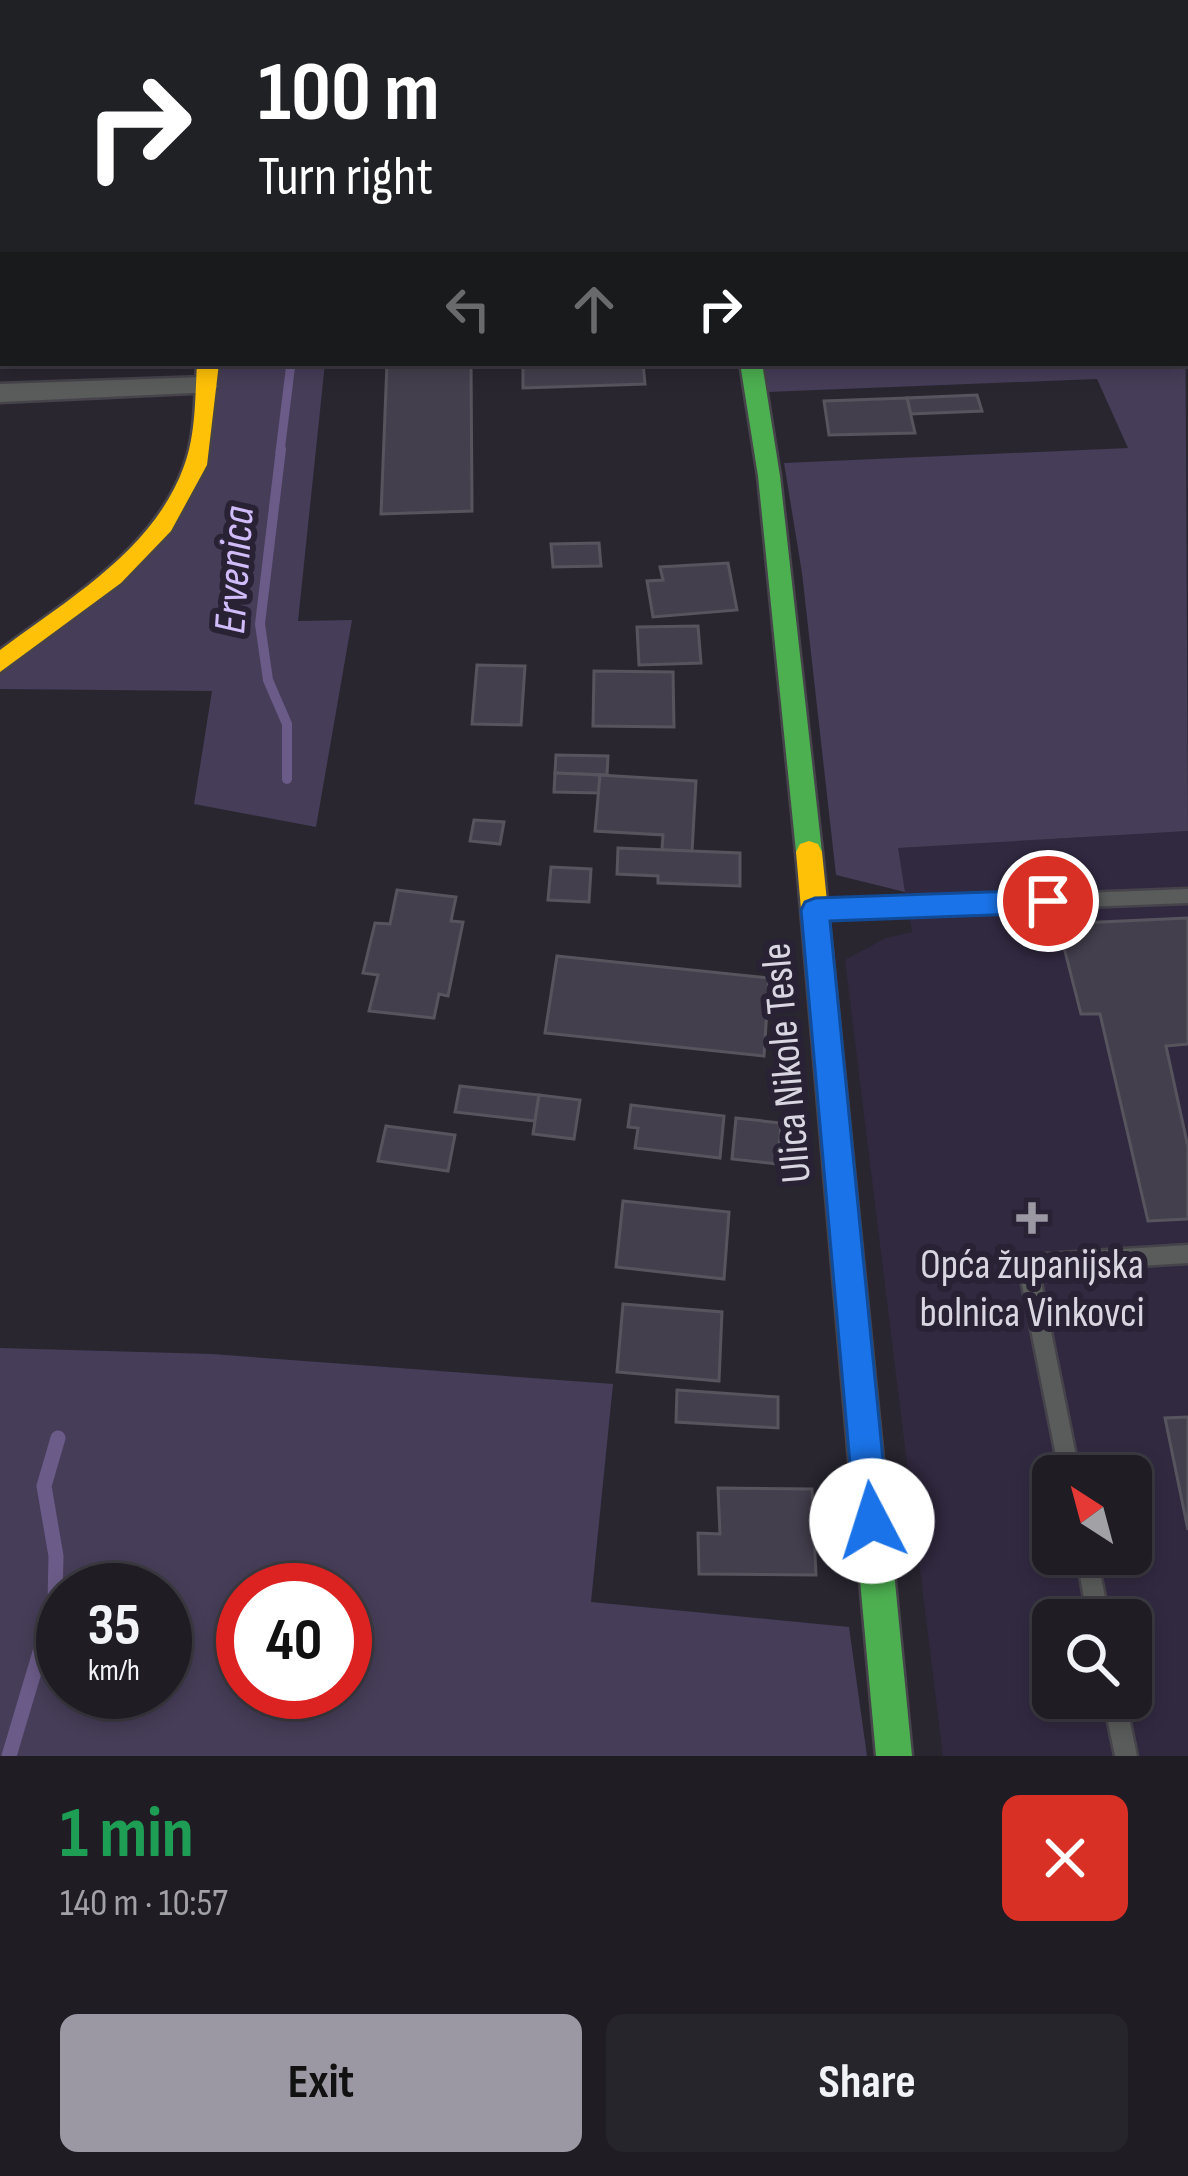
<!DOCTYPE html>
<meta charset="utf-8">
<style>
:root{--surface:#1f1c24;--page:#27252c;--text:#f1f3f6;--muted:#a1a1a6;--line:#3c3a41;--accent:#9b98a3}
body{margin:0;font-family:"Sofia Sans Condensed",sans-serif;background:var(--page);color:var(--text);height:100vh;display:flex;flex-direction:column;font-size:45px;white-space:nowrap}
*{box-sizing:border-box;margin:0}
p{font-size:39px;color:var(--muted)}
.icon{flex:none;width:66px;height:66px;fill:none;stroke:currentColor;stroke-width:2;stroke-linecap:round;stroke-linejoin:round}
.map{position:relative;height:1756px;overflow:hidden}
.details{display:flex;flex-direction:column;background:var(--surface);flex:1}
.details>*{flex:none}
.top-card{position:absolute;left:0px;top:0px;width:1188px;height:366px;box-shadow:0 6px 18px #0003,0 0 0 3px var(--line);background:#202124;color:#fff;overflow:hidden}
.needle{width:78px;rotate:324deg}
.controls{position:absolute;left:1032px;top:1455px;display:grid;gap:24px}
.controls a{display:grid;place-items:center;width:120px;height:120px;border-radius:18px;background:var(--surface);box-shadow:0 6px 18px #0003,0 0 0 3px var(--line);font-size:60px}
.speed{position:absolute;left:36px;top:1563px;display:flex;gap:24px;font-size:60px;font-weight:700;text-align:center}
.speed>*{display:grid;place-content:center;width:156px;height:156px;border-radius:50%;background:var(--surface);box-shadow:0 6px 18px #0003,0 0 0 3px var(--line);line-height:1}
.speed small{font-size:30px;font-weight:400}
.speed .limit{border:18px solid #d22;background:#fff;color:#111}
.pin{position:absolute;display:grid;place-items:center;width:102px;height:102px;color:#fff;margin:-51px;border:6px solid #fff;border-radius:50%;box-shadow:0 3px 12px #0007}
.me{position:absolute;width:132px;margin:-66px;rotate:355deg;stroke-linejoin:round;filter:drop-shadow(0 0 9px #0008)}
.turn{display:flex;align-items:center;gap:42px;height:252px;padding:0 60px;font-size:54px}
.turn .icon{width:156px;height:156px;stroke-width:2.5}
.turn b{display:block;font-size:84px;line-height:102px}
.lanes{display:flex;align-items:center;height:114px;padding:0 60px;background:#0003;justify-content:center;gap:60px;direction:ltr}
.lanes .off{opacity:.35}
.round{display:grid;place-items:center;flex:none;width:126px;height:126px;border-radius:18px;background:var(--page)}
.headline{display:flex;align-items:center;justify-content:space-between;height:204px;padding:0 60px}
h1{font-size:72px;font-weight:700;line-height:90px;color:#1e9e55}
.action{display:flex;gap:24px;margin-top:auto;padding:24px 60px}
.action a{flex:1;height:138px;border-radius:18px;background:var(--accent);color:#111;font-size:48px;font-weight:700;line-height:138px;text-align:center}
.action a+a{background:var(--page);color:var(--text)}
.map>svg:first-child{display:block}
.built{fill:#312940;fill-rule:evenodd}
.green{fill:#463d58;fill-rule:evenodd}
.lines{fill:none;stroke-linecap:round;stroke-linejoin:round}
.stream-far2{stroke:#6b5b88;stroke-width:9}
.stream-far1{stroke:#6b5b88;stroke-width:10}
.stream{stroke:#6b5b88;stroke-width:15}
.building{fill:#443f4d;stroke:#57545e;stroke-width:3}
.lane-casing{stroke:#46434b;stroke-width:5}
.street-casing{stroke:#46434b;stroke-width:5}
.fast-casing{stroke:#46434b;stroke-width:5}
.slow-casing{stroke:#46434b;stroke-width:5}
.lane{fill:#595c5a;fill-rule:evenodd}
.street{fill:#595c5a;fill-rule:evenodd}
.fast{fill:#4caf50;fill-rule:evenodd}
.slow{fill:#ffc107;fill-rule:evenodd}
.route{fill:#1a73e8;stroke:#114b97;stroke-width:3}
.poi-dot{fill:#9b98a3;stroke:#282234;stroke-width:4.5}
.labels{text-anchor:middle;dominant-baseline:central;stroke-width:12;stroke-linejoin:round;paint-order:stroke}
.street-label{font-size:42px;fill:#d9d5e1;stroke:#282234}
.poi-label{font-size:42px;fill:#d9d5e1;stroke:#282234}
.water-label{font-size:45px;font-style:italic;fill:#d1bcfa;stroke:#282234}
</style>
<div class="map">
<svg width="1188" height="1756" viewBox="0 0 1188 1756">
<rect width="100%" height="100%" fill="#292630"/>
<path class="built" d="M1188,831V1756H943L845,960L886,938L912,932L897,848ZM1053,1476H1131V1554H1053ZM1053,1620H1131V1698H1053Z"/>
<g class="green">
<polygon points="1185,261 1188,831 898,848 905,892 836,875 802,573 784,463 1128,448 1097,379 767,392 762,363 1185,363"/>
<polygon points="221,363 325,363 298,621 352,620 316,827 194,804 212,691 0,689 0,673 172,527"/>
<path d="M0,1348L212,1354L613,1384L591,1602L849,1627L867,1756H0ZM63,1590H165V1692H63ZM243,1590H345V1692H243Z"/>
</g>
<g class="lines">
<polyline class="stream-far2" points="280,452 291,363"/>
<polyline class="stream-far1" points="281,449 260,624 268,680 287,724 287,779"/>
<polyline class="stream" points="9,1756 55,1602 56,1556 44,1486 58,1438"/>
</g>
<g class="building">
<polygon points="387,363 471,363 472,511 381,514"/>
<polygon points="523,363 643,363 645,384 523,388"/>
<polygon points="977,395 982,411 911,414 907,398"/>
<polygon points="907,398 915,433 829,435 824,401"/>
<polygon points="599,543 601,566 553,567 551,544"/>
<polygon points="728,563 737,610 653,617 647,581 663,580 660,567"/>
<polygon points="698,626 701,663 639,665 637,627"/>
<polygon points="477,665 525,666 521,725 472,724"/>
<polygon points="594,671 673,672 674,727 593,726"/>
<polygon points="556,755 608,756 607,775 555,773"/>
<polygon points="555,773 600,775 599,793 554,792"/>
<polygon points="600,775 696,781 692,852 662,850 663,835 595,831"/>
<polygon points="474,820 504,822 500,844 470,841"/>
<polygon points="618,848 740,853 740,886 658,883 658,876 617,874"/>
<polygon points="551,867 591,869 589,902 548,900"/>
<polygon points="397,890 456,897 451,921 463,922 448,996 439,994 434,1018 369,1011 378,975 363,973 375,923 390,924"/>
<polygon points="1188,918 1188,1044 1166,1046 1188,1147 1188,1219 1148,1221 1100,1014 1081,1014 1058,924"/>
<polygon points="557,956 769,978 764,1056 545,1033"/>
<polygon points="460,1086 539,1095 535,1121 455,1112"/>
<polygon points="539,1095 580,1100 574,1139 533,1134"/>
<polygon points="631,1105 724,1116 720,1158 635,1148 638,1128 628,1127"/>
<polygon points="736,1118 781,1123 778,1164 732,1159"/>
<polygon points="386,1126 455,1135 448,1171 378,1161"/>
<polygon points="623,1201 729,1212 724,1279 616,1267"/>
<polygon points="623,1304 722,1312 719,1381 617,1372"/>
<polygon points="677,1390 778,1397 778,1428 676,1422"/>
<polygon points="1188,1417 1188,1530 1165,1418"/>
<polygon points="718,1488 812,1489 816,1575 699,1574 698,1533 720,1534"/>
</g>
<g class="lines">
<defs>
<g id="lane">
<polygon points="1188,889 1188,903 815,917 809,915 807,910 809,905 815,903"/>
<polygon points="1188,1245 1188,1263 1039,1272 1080,1476 1060,1476 1018,1264 1021,1257 1028,1255"/>
<polygon points="1076,1554 1096,1554 1110,1620 1088,1620"/>
<polygon points="1103,1698 1125,1698 1137,1756 1115,1756"/>
</g>
<g id="street">
<polygon points="177,0 224,0 226,3 175,3"/>
<polygon points="680,0 702,0 703,3 681,3"/>
<polygon points="0,3 5,3 3,15 0,15"/>
<polygon points="3,48 3,71 0,72 0,49"/>
<polygon points="205,377 218,386 214,392 0,402 0,384"/>
</g>
<g id="fast">
<polygon points="740,363 762,363 780,476 822,852 818,860 800,860 796,852 758,476"/>
<polygon points="866,1442 878,1447 883,1459 912,1756 876,1756 849,1459 854,1447"/>
</g>
<g id="slow">
<path d="M197,363H219L207,465L171,531L121,583L0,672V650C68,599 154,550 184,466C196,434 195,397 197,363Z"/>
<polygon points="809,841 818,844 822,852 883,1459 878,1471 866,1476 854,1471 849,1459 796,852 800,844"/>
</g>
</defs>
<use href="#lane" class="lane-casing"/>
<use href="#street" class="street-casing"/>
<use href="#fast" class="fast-casing"/>
<use href="#slow" class="slow-casing"/>
<use href="#lane" class="lane"/>
<use href="#street" class="street"/>
<use href="#fast" class="fast"/>
<use href="#slow" class="slow"/>
</g>
<polygon class="route" points="1048,890 1058,893 1062,901 1058,909 1048,913 830,921 889,1521 884,1533 872,1538 860,1533 855,1521 801,910 805,902 815,898"/>
<path class="poi-dot" d="M1026 1200h12v12h12v12h-12v12h-12v-12h-12v-12h12z"/>
<g class="labels">
<g class="street-label">
<text transform="translate(787 1063) rotate(-95)">Ulica Nikole Tesle</text>
</g>
<g class="poi-label">
<text x="1032" y="1265">Opća županijska<tspan x="1032" dy="48">bolnica Vinkovci</tspan></text>
</g>
<g class="water-label">
<text transform="translate(235 570) rotate(-86)">Ervenica</text>
</g>
</g>
</svg>
<div class="controls">
<a><svg class="needle" viewBox="-14 -14 28 28"><path d="M0-13l5 13h-10z" fill="#e53935"/><path d="M0 13l5-13h-10z" fill="#a1a1a6"/></svg></a>
<a><svg class="icon" aria-label="search" viewBox="0 0 24 24"><circle cx="10" cy="10" r="6"/><path d="M15 15l6 6"/></svg></a>
</div>
<div class="speed"><div>35<small>km/h</small></div><div class="limit">40</div></div>
<div class="pin" style="left:1048px;top:901px;background:#d93025"><svg class="icon" aria-label="arrive" viewBox="0 0 24 24"><path d="M6 21V4h12l-3 4 3 4H6"/></svg></div>
<svg class="me" style="left:872px;top:1521px" viewBox="-20 -20 40 40"><circle r="19" fill="#fff"/><path d="M0-13L10 11 0 6-10 11z" fill="#1a73e8"/></svg>
<div class="top-card">
<div class="turn"><svg class="icon" aria-label="right" viewBox="0 0 24 24"><path d="M7 20v-9h11M14 6l5 5-5 5"/></svg><div><b>100 m</b>Turn right</div></div>
<div class="lanes"><svg class="icon off" aria-label="left" viewBox="0 0 24 24"><path d="M17 20v-9H6M10 6l-5 5 5 5"/></svg><svg class="icon off" aria-label="ahead" viewBox="0 0 24 24"><path d="M12 20V5M6 11l6-6 6 6"/></svg><svg class="icon" aria-label="right" viewBox="0 0 24 24"><path d="M7 20v-9h11M14 6l5 5-5 5"/></svg></div>
</div>
</div>
<section class="details">
<div class="headline"><div><h1>1 min</h1><p>140 m · 10:57</p></div><a class="round" style="background:#d93025;color:#fff"><svg class="icon" aria-label="close" viewBox="0 0 24 24"><path d="M6 6l12 12M18 6L6 18"/></svg></a></div>
<div class="action"><a>Exit</a><a>Share</a></div>
</section>
